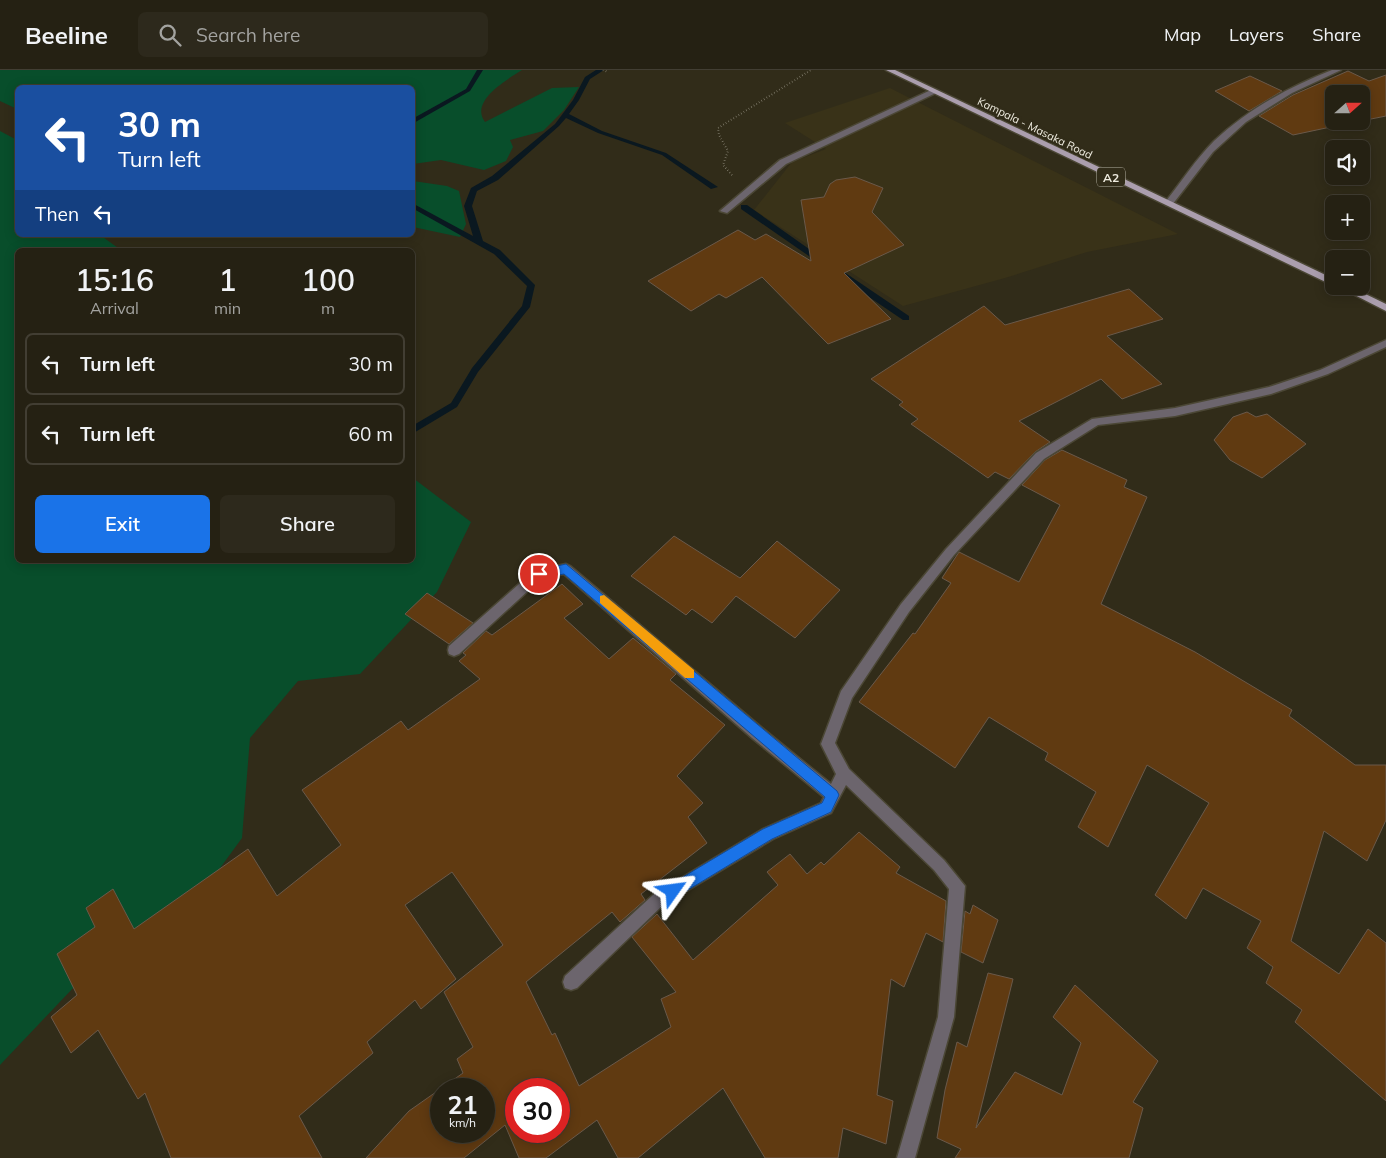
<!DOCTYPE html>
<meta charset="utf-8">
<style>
:root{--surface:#252113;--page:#2d291c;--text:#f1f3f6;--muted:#a3a3a0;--line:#423e33;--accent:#1a73e8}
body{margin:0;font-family:Mulish,sans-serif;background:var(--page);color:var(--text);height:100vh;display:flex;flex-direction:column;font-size:19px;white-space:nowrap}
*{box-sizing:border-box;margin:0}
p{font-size:16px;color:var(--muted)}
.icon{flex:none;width:28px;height:28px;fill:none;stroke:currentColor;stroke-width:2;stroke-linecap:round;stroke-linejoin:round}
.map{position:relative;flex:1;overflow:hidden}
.drawer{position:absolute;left:15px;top:178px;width:400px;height:315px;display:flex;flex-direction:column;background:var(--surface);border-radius:8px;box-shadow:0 2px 12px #0003,0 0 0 1px var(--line)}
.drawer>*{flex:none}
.guide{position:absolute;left:15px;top:15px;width:400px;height:152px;border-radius:8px;box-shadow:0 2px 12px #0003,0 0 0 1px var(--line);background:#1a4fa0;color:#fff;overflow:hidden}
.needle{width:32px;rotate:69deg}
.buttons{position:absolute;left:1325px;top:15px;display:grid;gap:10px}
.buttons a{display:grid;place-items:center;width:45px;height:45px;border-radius:8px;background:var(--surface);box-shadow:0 2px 12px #0003,0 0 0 1px var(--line);font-size:25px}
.speed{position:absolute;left:430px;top:1008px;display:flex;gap:10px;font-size:25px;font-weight:700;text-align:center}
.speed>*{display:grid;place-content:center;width:65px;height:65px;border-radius:50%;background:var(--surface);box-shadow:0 2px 12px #0003,0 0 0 1px var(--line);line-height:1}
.speed small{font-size:12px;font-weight:400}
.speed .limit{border:8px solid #d22;background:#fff;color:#111}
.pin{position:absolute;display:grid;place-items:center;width:42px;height:42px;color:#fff;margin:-21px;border:2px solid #fff;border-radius:50%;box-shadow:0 1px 5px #0007}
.me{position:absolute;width:55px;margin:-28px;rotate:59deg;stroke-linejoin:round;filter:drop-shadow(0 0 4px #0008)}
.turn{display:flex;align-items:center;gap:18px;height:105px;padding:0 20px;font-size:22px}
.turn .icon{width:65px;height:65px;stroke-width:2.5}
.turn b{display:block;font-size:35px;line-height:42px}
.then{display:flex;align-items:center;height:48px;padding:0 20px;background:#0003;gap:10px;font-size:19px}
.eta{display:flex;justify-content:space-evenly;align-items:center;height:85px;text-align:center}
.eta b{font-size:30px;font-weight:600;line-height:35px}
.button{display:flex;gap:10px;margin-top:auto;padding:10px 20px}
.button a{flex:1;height:58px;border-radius:8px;background:var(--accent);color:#fff;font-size:20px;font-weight:600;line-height:58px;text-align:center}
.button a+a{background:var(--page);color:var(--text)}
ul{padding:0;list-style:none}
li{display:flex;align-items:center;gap:15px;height:62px;margin:0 10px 8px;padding:0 10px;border:2px solid var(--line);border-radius:8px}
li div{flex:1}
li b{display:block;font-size:19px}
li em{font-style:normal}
header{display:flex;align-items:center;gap:30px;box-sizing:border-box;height:70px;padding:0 25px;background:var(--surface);border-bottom:1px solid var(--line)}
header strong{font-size:24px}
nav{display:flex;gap:28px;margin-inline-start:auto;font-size:18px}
.search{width:350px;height:45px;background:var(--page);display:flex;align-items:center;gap:12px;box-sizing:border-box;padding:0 18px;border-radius:8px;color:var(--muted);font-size:19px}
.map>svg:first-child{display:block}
.built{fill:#393218}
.green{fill:#084e2b}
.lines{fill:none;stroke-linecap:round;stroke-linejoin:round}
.stream{fill:#0a1820;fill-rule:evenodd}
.building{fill:#603a11;stroke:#6a594a;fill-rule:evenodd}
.lane-casing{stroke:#4b4735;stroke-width:3}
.street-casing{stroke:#4b4735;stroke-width:3}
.primary-casing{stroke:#4b4735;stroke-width:3}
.path{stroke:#989485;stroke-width:2;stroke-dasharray:0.5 2.5;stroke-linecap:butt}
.lane{fill:#6c656d;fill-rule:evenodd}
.street{fill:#6c656d;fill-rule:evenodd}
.primary{fill:#ab9eae;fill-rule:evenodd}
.route{fill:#1a73e8;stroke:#114b97}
.slow{fill:#f59e0b}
.labels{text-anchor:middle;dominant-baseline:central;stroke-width:5;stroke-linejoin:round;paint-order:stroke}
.far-street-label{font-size:11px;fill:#eeebdf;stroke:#312c19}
.shield{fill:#312c19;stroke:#b5b2a4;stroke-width:1}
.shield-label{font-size:12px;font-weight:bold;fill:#eeebdf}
</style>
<header>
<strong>Beeline</strong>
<div class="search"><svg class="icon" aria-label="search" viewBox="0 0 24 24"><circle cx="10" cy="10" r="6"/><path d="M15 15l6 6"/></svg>Search here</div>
<nav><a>Map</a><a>Layers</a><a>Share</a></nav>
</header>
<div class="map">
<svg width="1386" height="1088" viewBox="0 0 1386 1088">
<rect width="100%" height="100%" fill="#312c19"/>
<polygon class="built" points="890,18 1178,164 1087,182 1005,208 903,236 754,140 792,92 826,79 785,53"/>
<g class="green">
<path d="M0,0H522C508,9 469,31 485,52L552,18L579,17L564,40L543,61L510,70L513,77L506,91L484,100L441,90L413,94L412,18H18L17,39L0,31Z"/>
<polygon points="0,61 17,70 18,165 100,165 121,180 18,180 18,490 412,490 413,408 471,452 437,522 360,604 298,611 250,668 242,768 196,831 75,916 0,995"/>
<polygon points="413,111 447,116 459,121 466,154 460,167 413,157"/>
</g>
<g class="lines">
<g class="stream">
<polygon points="477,0 483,0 470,21 412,54 412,49 466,19"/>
<polygon points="596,0 604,0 590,9 579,30 569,44 602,61 666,83 718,117 711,119 662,85 598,63 566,48 559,56 498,110 477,121 472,136 483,171 500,180 535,215 530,237 478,302 457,337 412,364 412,356 451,333 472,298 522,236 527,216 494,184 412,138 412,133 473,166 464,136 471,118 492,106 555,54 573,30 585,7"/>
<polygon points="741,135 747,135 826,191 819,193 741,139"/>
<polygon points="838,202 844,202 909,246 909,250 903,250 838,206"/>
</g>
</g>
<g class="building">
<polygon points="1348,1 1369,11 1386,5 1386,46 1361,51 1361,24 1334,24 1334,51 1359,51 1293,65 1259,46 1293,25"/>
<polygon points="1250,6 1282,21 1249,41 1215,21"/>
<polygon points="855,107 883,118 872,142 904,175 844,203 891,249 828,274 762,207 726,228 719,224 691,241 648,211 738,160 755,170 766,164 811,191 801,130 824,127 830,114 836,110"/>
<polygon points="1129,219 1163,249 1107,266 1162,314 1122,329 1101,309 1019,351 1050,372 1035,382 1009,409 995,402 988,408 911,354 918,349 899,335 903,332 871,309 984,236 1005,255"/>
<polygon points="1247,342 1256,347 1267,344 1306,374 1262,408 1230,390 1214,370 1233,347"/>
<polygon points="1062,380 1127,410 1124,417 1147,427 1101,534 1195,582 1292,640 1289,646 1355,695 1386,695 1386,750 1367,791 1324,761 1291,871 1339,904 1368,859 1386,873 1386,1031 1295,952 1302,940 1266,913 1273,897 1247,878 1261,851 1203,818 1186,849 1155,825 1209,733 1147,695 1108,777 1078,757 1096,722 1045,690 1048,683 989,647 955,698 859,632 913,563 915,564 951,513 942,508 959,482 1019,512 1060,435 1022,415 1045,390"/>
<polygon points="674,466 740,508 777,471 840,520 795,568 736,526 712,553 692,539 686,545 631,506"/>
<path d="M562,514L583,534L564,548L609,589L633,568L676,604L670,610L725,655L677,706L703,733L688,747L707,773L641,824L645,830L620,852L612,842L526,912L552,965L555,963L579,1016L671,957L661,929L676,922L632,867L657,844L693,890L778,815L767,802L790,784L807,804L821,792L824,795L859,762L900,797L896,803L946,831L943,872L926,863L904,917L891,909L877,1025L893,1031L886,1074L843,1058L838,1088H765L723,1018L638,1088H618L597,1050L546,1088H519L505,1055L464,1088H366L409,1041L463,1003L457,989L473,977L444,922L503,875L452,802L405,835L456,909L421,939L415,930L367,972L373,983L299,1046L322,1088H171L145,1023L138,1029L98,960L71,983L51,947L77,925L57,884L95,857L86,838L113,819L134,859L248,779L277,826L341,775L302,720L401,651L408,660L480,609L459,591L466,585L463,583L486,561L492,565ZM441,1019H484V1061H441ZM516,1019H559V1061H516Z"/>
<polygon points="427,523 473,553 449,574 405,544"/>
<polygon points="973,835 998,850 983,893 961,882 965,841 970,844"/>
<polygon points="988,903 1013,909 976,1058 1015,1002 1062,1025 1081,973 1053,947 1075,915 1158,991 1133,1032 1143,1038 1129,1088 955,1088 961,1079 937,1068 945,1020 957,972 967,977"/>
</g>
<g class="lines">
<defs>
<polygon id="lane" points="931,20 938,22 786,94 727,143 720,141 780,90"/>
<g id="street">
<path d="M1332,0H1341L1292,23L1246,52L1213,82L1172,135H1166V131C1182,111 1196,89 1214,71C1248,39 1289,17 1332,0Z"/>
<polygon points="1386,270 1386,277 1328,304 1271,324 1175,346 1098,355 1044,389 954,485 909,542 852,628 835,673 849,699 944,790 965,816 954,947 915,1088 897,1088 938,947 949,819 934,800 846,715 831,743 773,769 663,835 577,918 571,920 565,918 563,912 565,906 653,825 763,759 821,733 824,727 752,668 564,504 542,508 459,584 454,586 449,584 448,580 449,576 535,500 566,494 570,496 762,658 831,714 836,704 821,674 841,621 901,534 946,479 1036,383 1092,349 1175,338 1269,317 1320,300"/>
</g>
<g id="primary">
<polygon points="886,0 895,0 1334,209 1334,216"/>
<polygon points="1337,216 1349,216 1386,234 1386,241"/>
</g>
</defs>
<use href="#lane" class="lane-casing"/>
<use href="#street" class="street-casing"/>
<use href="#primary" class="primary-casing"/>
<g class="path">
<polyline points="603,0 608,2"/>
<polyline points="732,105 723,95 728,81 719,65 718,58 811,0"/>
</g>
<use href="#lane" class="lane"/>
<use href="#street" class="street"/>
<use href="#primary" class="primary"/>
</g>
<polygon class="route" points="566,494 837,721 839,725 831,742 772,769 678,826 673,828 668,826 666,821 668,816 763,759 822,733 825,727 564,504 539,509 534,504 539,500"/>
<polygon class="slow" points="604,525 694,600 694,608 685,608 600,533 600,526"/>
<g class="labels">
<g class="far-street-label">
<text transform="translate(1035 58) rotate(26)">Kampala - Masaka Road</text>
</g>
<rect class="shield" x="1097" y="97.5" width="28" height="19" rx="4"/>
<g class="shield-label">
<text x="1111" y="107">A2</text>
</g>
</g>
</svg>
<div class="buttons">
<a><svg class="needle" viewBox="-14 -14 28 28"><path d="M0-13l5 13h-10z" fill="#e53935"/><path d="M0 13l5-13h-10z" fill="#a3a3a0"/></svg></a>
<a><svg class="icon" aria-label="sound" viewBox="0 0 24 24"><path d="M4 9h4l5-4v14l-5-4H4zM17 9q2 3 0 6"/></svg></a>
<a>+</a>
<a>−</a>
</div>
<div class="speed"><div>21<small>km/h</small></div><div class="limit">30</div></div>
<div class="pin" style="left:539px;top:504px;background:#d93025"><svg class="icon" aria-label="arrive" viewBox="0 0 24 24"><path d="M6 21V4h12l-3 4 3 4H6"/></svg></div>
<svg class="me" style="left:673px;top:821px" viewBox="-20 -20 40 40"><path d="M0-17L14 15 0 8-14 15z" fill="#1a73e8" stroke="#fff" stroke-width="4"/></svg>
<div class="guide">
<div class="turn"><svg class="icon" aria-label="left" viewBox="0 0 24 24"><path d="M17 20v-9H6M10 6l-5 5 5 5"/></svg><div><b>30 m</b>Turn left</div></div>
<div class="then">Then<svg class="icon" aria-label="left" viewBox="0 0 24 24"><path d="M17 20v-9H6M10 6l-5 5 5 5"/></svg></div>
</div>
<section class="drawer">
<div class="eta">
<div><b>15:16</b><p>Arrival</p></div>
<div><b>1</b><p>min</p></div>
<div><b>100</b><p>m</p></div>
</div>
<ul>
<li><svg class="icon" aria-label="left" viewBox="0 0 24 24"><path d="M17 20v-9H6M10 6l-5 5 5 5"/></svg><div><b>Turn left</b></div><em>30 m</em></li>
<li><svg class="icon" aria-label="left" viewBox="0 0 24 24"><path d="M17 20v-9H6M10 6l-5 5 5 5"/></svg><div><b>Turn left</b></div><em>60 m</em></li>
</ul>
<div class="button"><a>Exit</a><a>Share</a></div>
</section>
</div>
